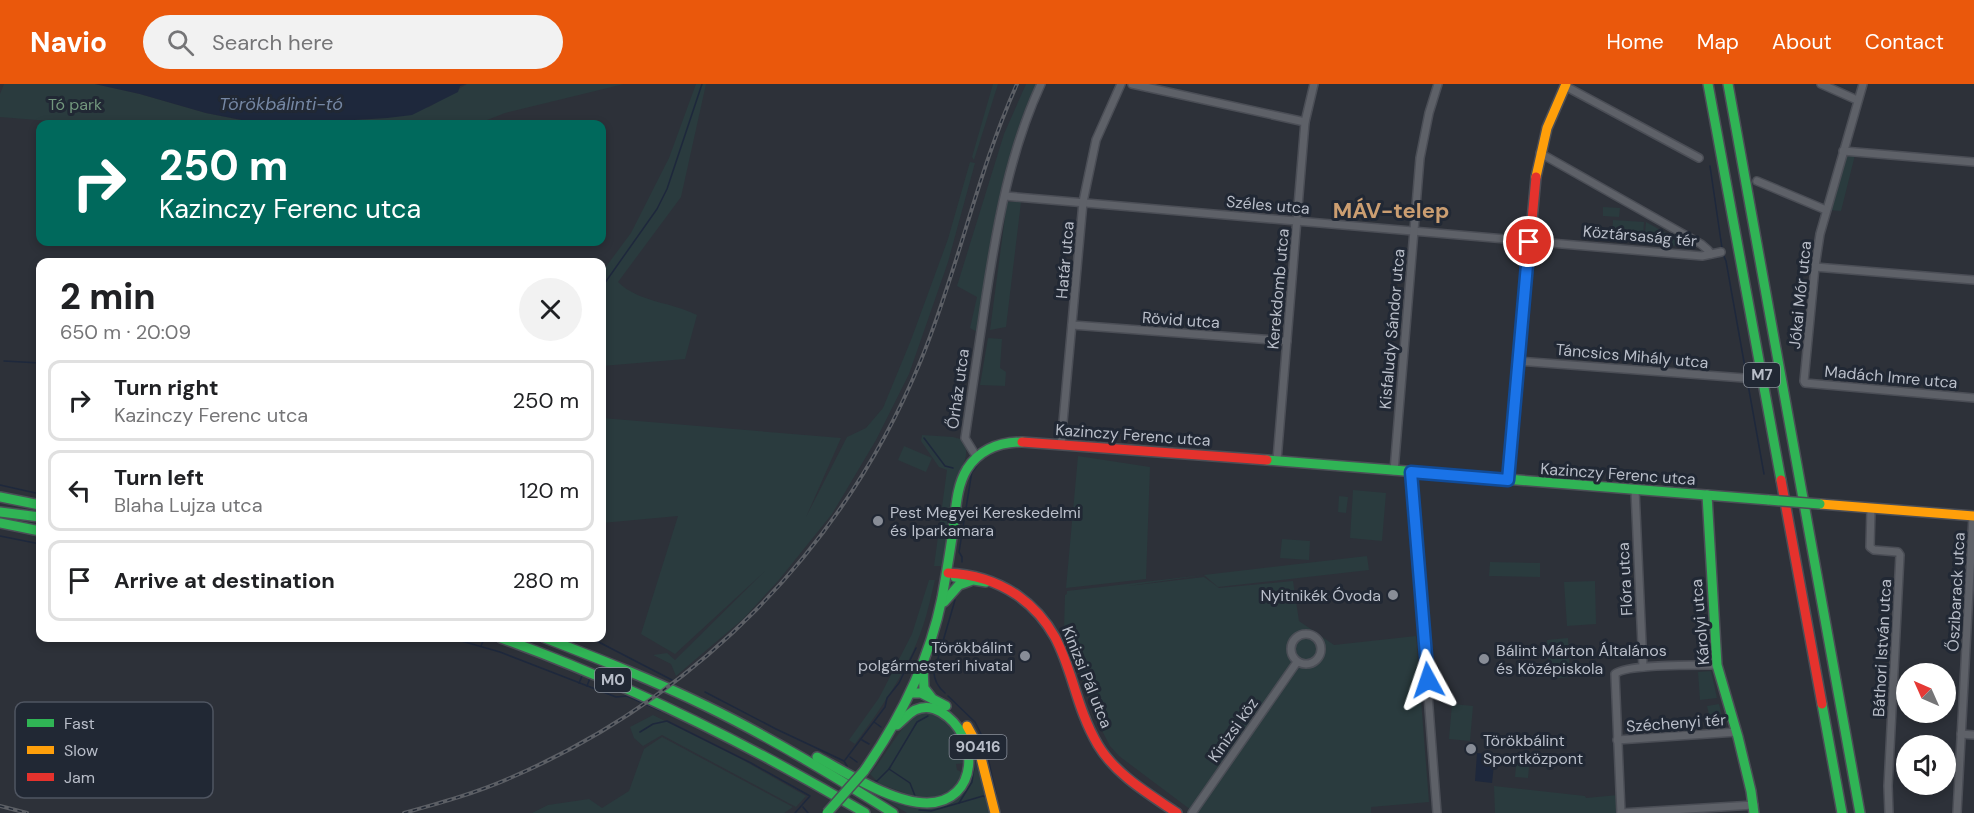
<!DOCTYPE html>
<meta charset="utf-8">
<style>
:root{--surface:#fff;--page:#f2f2f2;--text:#202124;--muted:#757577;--line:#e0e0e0;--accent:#ea580c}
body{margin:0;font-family:"DM Sans",sans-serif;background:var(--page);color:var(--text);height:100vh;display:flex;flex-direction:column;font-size:22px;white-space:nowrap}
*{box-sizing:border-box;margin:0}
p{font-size:20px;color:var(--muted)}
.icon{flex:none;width:33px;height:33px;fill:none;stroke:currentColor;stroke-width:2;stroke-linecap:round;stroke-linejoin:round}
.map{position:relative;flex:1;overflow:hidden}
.sheet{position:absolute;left:36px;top:174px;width:570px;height:384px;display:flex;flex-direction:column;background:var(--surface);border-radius:12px;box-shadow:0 3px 9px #0003}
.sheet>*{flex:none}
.top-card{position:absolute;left:36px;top:36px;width:570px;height:126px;border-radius:12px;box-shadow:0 3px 9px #0003;background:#00695c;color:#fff;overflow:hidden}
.needle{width:39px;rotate:315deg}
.fabs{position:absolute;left:1896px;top:579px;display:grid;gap:12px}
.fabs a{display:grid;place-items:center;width:60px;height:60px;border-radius:50%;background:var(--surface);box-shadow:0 3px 9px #0003;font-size:30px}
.pin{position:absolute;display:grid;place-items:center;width:51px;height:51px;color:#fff;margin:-26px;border:3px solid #fff;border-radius:50%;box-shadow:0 2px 6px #0007}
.me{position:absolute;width:66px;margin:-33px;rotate:355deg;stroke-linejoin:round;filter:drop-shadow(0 0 4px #0008)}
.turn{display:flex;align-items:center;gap:21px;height:126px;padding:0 24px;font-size:27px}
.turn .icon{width:78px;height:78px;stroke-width:2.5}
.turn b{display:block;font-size:42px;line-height:51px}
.round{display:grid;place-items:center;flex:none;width:63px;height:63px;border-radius:32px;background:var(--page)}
.summary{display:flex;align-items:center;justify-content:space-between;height:102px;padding:0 24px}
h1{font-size:36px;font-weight:800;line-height:45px}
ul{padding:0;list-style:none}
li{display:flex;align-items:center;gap:18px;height:81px;margin:0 12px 9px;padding:0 12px;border:3px solid var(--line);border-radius:12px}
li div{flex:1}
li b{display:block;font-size:22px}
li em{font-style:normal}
header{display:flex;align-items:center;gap:36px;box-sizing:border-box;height:84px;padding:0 30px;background:var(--accent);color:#fff}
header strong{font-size:28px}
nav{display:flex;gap:33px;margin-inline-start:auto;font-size:21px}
.search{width:420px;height:54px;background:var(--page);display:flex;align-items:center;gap:15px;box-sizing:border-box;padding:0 21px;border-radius:33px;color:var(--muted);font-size:22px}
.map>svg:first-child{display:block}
.green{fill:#2a3b3e}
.water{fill:#1e283c}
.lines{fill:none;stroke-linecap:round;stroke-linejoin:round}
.stream{stroke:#1e283c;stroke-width:1.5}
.street-casing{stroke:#4b4e56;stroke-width:10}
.fast-casing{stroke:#4b4e56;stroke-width:12}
.slow-casing{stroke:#4b4e56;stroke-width:12}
.jam-casing{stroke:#4b4e56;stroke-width:12}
.street{stroke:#5e6168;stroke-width:7}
.fast{stroke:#30b455;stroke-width:9}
.slow{stroke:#ff9f0a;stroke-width:9}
.jam{stroke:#e5322d;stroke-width:9}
.rail-casing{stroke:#5c5f65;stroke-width:4}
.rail{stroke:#212834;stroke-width:1.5;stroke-dasharray:4.5;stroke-linecap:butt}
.fast-bridge-casing{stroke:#4b4e56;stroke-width:12;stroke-linecap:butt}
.fast-bridge{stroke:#30b455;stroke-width:9}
.route-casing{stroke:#114b97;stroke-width:15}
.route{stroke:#1a73e8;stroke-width:10}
.poi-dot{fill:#888d97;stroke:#212834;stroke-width:2}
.labels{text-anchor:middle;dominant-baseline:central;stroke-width:6;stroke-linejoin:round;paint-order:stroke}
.shield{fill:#212834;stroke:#8b919c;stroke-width:1.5}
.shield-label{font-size:15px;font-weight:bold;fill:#b9bec9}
.park-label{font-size:16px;fill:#72977d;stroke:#212834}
.street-label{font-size:16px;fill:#b9bec9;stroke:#212834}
.poi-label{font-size:16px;fill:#b9bec9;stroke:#212834;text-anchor:start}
.water-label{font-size:18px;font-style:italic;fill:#7587a4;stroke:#212834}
.district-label{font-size:22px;font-weight:bold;fill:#cb9e71;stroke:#212834}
.key{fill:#212834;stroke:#4f5561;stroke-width:1.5}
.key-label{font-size:16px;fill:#b9bec9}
</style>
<header>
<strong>Navio</strong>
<div class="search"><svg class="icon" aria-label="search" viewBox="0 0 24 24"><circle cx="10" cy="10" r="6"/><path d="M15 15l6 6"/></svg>Search here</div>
<nav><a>Home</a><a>Map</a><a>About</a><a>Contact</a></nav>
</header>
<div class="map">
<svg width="1974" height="729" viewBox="0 0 1974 729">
<rect width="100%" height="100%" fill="#2d3139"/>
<g class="green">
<polygon points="4,0 95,0 140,10 206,29 247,37 429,23 467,0 624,0 505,29 477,40 87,40 0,33 0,10"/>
<path d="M696,0H706L681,113L618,198C638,218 671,218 697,231L685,275L602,282V188L631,149L669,74Z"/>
<polygon points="993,0 998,0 974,76 972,73"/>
<path d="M1026,0H1036C1000,77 989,164 977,248L970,244L977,213L957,202L1004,50Z"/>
<polygon points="1849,70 1855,71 1841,127 1829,126 1844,75"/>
<polygon points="970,78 975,79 948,178 909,290 876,356 832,430 778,497 743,535 676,592 671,580 653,571 667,569 675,576 765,487 675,570 641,550 678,432 602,439 602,334 841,354 806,433 847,353 866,344 883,324 911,256 948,155"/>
<polygon points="1007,118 1021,118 1006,243 990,246"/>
<polygon points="1603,123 1620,124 1619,133 1603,132"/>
<polygon points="1613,136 1644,138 1643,155 1612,152"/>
<polygon points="1646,138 1682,158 1681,162 1644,160"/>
<polygon points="988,254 1002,255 1000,284 1006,288 1005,302 980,301"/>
<path d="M922,351L953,353L960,355L966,365C967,376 962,382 958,391C946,419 948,450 944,479L943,482H934L947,386L939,383L921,357Z"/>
<polygon points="904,362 932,374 926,388 898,376"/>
<polygon points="1078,372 1150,383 1146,495 1066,504"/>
<polygon points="1353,406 1386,409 1382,457 1350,454"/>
<polygon points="1339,412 1348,413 1346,429 1338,428"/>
<polygon points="1282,455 1310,457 1309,476 1280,474"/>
<polygon points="1367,472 1369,486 1218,503 1204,491 1128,502 1204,493 1219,504 1293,497 1299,537 1334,561 1416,552 1429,718 1371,723 1371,729 1195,729 1119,672 1110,662 1097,637 1064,545 1065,511 1067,510 1067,507"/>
<polygon points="1490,478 1540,479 1540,493 1489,492"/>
<path d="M929,496H935C931,512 928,527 923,542C909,584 881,625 855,660L849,656L879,614L912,550Z"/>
<polygon points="1595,497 1596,540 1567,542 1564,498"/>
<polygon points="1568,554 1570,593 1550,595 1547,556"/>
<polygon points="1711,587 1717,614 1700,616 1698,588"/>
<polygon points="1452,620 1473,622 1470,657 1449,655"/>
<polygon points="1719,620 1722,632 1721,640 1712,643 1707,622"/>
<path d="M919,629L936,630L958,649L965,667V679L956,680L957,686L964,689L947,711L924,716L880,700L870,690C885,673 901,640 919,629Z"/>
<polygon points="653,631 741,675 806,712 796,723 662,651 643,662 634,654 630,643"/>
<polygon points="662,653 793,723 784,729 532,729 548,721 589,715 602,724 629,707 644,665"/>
<polygon points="973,668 991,729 907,729 865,703 884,710 953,716"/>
<polygon points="1517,672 1530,673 1528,694 1515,693"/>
<polygon points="1494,702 1585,712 1586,714 1618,711 1618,729 1495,729"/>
</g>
<g class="water">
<polygon points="95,0 466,0 460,2 458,8 412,31 387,34 289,40 247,37 206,29 140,10"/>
<polygon points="1477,669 1495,671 1492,699 1475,697"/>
</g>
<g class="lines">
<g class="stream">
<polyline points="1710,82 1722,164"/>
<polyline points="1723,170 1726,177 1764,390"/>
<polyline points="602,203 657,125 667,105 702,0"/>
<polyline points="4,277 40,279"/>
<polyline points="924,354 945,382 953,384"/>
<polyline points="1026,363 1049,364"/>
<polyline points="973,387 982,374"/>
<polyline points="0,401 40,410"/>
<polyline points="0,452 40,460"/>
<polyline points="962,478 962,473 959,468 972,387"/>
<polyline points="451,554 500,568 616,613 627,612 661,627"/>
<polyline points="591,554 672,596"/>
<polyline points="481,562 484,555"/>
<polyline points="579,599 582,592"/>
<polyline points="587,602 590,594"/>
<polyline points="705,608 776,645 844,677 847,682"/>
<path d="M945,609C938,603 934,597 934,588L955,516"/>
<polyline points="948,612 975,638 984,656 996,710"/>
<polyline points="874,638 881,643"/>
<polyline points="640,648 653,640 667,637 751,679 810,712 795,729"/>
<polyline points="862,656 869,660"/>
<polyline points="850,673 857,678"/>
<polyline points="845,676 885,623 887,614 899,599 916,564"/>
<polyline points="889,685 910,699 915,712"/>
<polyline points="875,697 877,697 889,685 917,638 928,632"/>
<polyline points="959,719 983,712 986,713"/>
<polyline points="803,723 808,729"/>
<polyline points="919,726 931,727 959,719 972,698 975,675"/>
</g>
<defs>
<g id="street">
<polyline points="1132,0 1305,38"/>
<polyline points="1821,0 1857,16"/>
<polyline points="1863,0 1820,150 1815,183 1804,297 1805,299 1974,314"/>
<polyline points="1565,2 1699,74"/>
<polyline points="1843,67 1974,78"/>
<polyline points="1540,69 1701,160 1708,166 1711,170"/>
<polyline points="1757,97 1826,126"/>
<polyline points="1005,112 1702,172 1721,168"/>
<polyline points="1815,183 1974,196"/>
<polyline points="1072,241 1287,257"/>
<polyline points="1518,277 1744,294"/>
<polyline points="1061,360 1083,118 1096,56 1121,0"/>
<path d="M976,372L965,354C972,307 979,260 986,213C997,141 1010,67 1041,0"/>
<polyline points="1277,376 1305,38 1314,0"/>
<polyline points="1394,387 1420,74 1429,29 1438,0"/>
<polyline points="1411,388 1437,729"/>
<polyline points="1635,406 1643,583"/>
<polyline points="1871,424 1870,463 1874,466 1898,468 1900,471 1888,702 1889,729"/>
<circle cx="1306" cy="565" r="15"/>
<polyline points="1961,650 1974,651"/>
<polyline points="1617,656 1737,648"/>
<polyline points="1192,729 1297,578"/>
<path d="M1621,729L1615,590C1625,580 1699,581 1717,581"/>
<polyline points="1621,729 1754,721"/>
<polyline points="1957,729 1973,432"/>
</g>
<g id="fast">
<polyline points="1708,0 1781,396"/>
<polyline points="1728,0 1860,729"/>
<polyline points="1267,376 1769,416"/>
<polyline points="1707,411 1717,581 1738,653 1751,707 1754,729"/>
<polyline points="0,413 40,421"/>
<polyline points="0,428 40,433"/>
<polyline points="0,439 40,447"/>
<polyline points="955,493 986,498"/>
<polyline points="944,518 959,501 970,497"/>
<path d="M501,554C629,600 748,660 865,729"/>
<path d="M545,554C599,575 653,596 706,622C770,653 832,691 893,729"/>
<polyline points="923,585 924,604 931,613"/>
<polyline points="912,609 921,609 946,622"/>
<polyline points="1822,620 1842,729"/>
<path d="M817,673C847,689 893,719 927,719C979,718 981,652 941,628C933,623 924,622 915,626C909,629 902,637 897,641"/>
<path d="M864,687C901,634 929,578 942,514C946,491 950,469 953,446C956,426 956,403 967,385C980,365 999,358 1022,358"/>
</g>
<g id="slow">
<polyline points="1536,93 1547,44 1566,0"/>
<polyline points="1820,420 1974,432"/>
<polyline points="967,642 978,662 995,729"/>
</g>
<g id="jam">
<polyline points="1022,358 1267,376"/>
<polyline points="1508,396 1536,93"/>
<polyline points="1781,396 1822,620"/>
<path d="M948,489C973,490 996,497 1017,511C1074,551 1066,607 1098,661C1116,691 1149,710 1177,729"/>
</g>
</defs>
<use href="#street" class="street-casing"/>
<use href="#fast" class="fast-casing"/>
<use href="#slow" class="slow-casing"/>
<use href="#jam" class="jam-casing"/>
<use href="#street" class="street"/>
<use href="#fast" class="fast"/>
<use href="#slow" class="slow"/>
<use href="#jam" class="jam"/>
<defs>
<g id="rail">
<polyline points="0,722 27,729"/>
<path d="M404,729C440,719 476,709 510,694C696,614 844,464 921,276C958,186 977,89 1017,0"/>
</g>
</defs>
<use href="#rail" class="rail-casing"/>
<use href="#rail" class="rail"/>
<defs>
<g id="fast-bridge">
<polyline points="1769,416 1820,420"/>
<polyline points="827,729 864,687"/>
</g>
</defs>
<use href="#fast-bridge" class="fast-bridge-casing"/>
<use href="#fast-bridge" class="fast-bridge"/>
</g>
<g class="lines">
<defs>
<polyline id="route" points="1428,596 1411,388 1508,396 1529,158"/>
</defs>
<use href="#route" class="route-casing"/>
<use href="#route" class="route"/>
</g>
<g class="poi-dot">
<circle cx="878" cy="437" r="6"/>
<circle cx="1393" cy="511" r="6"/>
<circle cx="1025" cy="572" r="6"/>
<circle cx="1484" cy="575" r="6"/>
<circle cx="1471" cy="665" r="6"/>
</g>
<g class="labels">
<g class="shield">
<rect x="1744" y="279" width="36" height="24" rx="4.5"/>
<rect x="595" y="584" width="36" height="24" rx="4.5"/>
<rect x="949.5" y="651" width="57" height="24" rx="4.5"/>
</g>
<g class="shield-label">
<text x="1762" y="291">M7</text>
<text x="613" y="596">M0</text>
<text x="978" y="663">90416</text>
</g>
<g class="park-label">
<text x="75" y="20">Tó park</text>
</g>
<g class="street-label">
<text transform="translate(1268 121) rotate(5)">Széles utca</text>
<text transform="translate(1640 152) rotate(5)">Köztársaság tér</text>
<text transform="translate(1065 176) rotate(-85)">Határ utca</text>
<text transform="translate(1278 205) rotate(-85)">Kerekdomb utca</text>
<text transform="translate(1800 211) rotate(-84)">Jókai Mór utca</text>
<text transform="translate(1181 236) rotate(4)">Rövid utca</text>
<text transform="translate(1392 245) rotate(-85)">Kisfaludy Sándor utca</text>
<text transform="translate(1632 272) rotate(5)">Táncsics Mihály utca</text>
<text transform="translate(1891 293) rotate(5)">Madách Imre utca</text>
<text transform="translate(958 305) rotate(-82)">Őrház utca</text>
<text transform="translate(1133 351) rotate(4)">Kazinczy Ferenc utca</text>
<text transform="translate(1618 390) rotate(4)">Kazinczy Ferenc utca</text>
<text transform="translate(1625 495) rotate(-93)">Flóra utca</text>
<text transform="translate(1956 508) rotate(-87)">Őszibarack utca</text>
<text transform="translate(1700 538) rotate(-95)">Károlyi utca</text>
<text transform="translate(1882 564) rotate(-87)">Báthori István utca</text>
<text transform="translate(1087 593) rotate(68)">Kinizsi Pál utca</text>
<text transform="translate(1676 639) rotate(-4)">Széchenyi tér</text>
<text transform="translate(1233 646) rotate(-55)">Kinizsi köz</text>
</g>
<g class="poi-label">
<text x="890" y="428">Pest Megyei Kereskedelmi<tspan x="890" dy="18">és Iparkamara</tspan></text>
<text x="1381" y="511" text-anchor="end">Nyitnikék Óvoda</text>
<text x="1013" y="563" text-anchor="end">Törökbálint<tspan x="1013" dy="18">polgármesteri hivatal</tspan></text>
<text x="1496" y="566">Bálint Márton Általános<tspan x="1496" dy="18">és Középiskola</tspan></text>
<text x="1483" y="656">Törökbálint<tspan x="1483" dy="18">Sportközpont</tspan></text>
</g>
<g class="water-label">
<text x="281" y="20">Törökbálinti-tó</text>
</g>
<g class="district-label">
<text x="1391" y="126">MÁV-telep</text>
</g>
</g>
<rect x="15" y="618" width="198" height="96" rx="9" class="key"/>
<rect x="27" y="635" width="27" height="8" fill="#30b455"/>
<rect x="27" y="662" width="27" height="8" fill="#ff9f0a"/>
<rect x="27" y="689" width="27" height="8" fill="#e5322d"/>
<g class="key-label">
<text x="64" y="645">Fast</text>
<text x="64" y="672">Slow</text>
<text x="64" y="699">Jam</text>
</g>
</svg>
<div class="fabs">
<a><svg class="needle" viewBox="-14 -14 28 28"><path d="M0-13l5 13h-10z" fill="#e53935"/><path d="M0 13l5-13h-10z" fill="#757577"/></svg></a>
<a><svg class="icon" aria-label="sound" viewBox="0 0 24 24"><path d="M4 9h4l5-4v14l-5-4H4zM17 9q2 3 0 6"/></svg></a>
</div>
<div class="pin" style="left:1529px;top:158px;background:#d93025"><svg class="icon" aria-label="arrive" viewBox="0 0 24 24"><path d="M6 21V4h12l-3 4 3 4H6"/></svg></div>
<svg class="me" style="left:1428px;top:596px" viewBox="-20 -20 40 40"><path d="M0-17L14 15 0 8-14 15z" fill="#1a73e8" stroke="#fff" stroke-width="4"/></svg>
<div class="top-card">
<div class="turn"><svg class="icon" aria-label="right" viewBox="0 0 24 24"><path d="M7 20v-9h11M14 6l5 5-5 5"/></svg><div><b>250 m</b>Kazinczy Ferenc utca</div></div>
</div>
<section class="sheet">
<div class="summary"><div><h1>2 min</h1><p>650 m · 20:09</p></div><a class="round"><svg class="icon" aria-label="close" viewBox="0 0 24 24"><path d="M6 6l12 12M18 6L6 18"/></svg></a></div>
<ul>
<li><svg class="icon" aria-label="right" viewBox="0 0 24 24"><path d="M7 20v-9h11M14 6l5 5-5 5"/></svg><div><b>Turn right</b><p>Kazinczy Ferenc utca</p></div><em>250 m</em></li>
<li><svg class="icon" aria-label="left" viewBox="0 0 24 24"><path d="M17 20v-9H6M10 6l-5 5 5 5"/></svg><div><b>Turn left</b><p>Blaha Lujza utca</p></div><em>120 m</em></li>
<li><svg class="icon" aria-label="arrive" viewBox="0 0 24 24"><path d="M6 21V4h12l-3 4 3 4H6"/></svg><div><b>Arrive at destination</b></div><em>280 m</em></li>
</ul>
</section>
</div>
